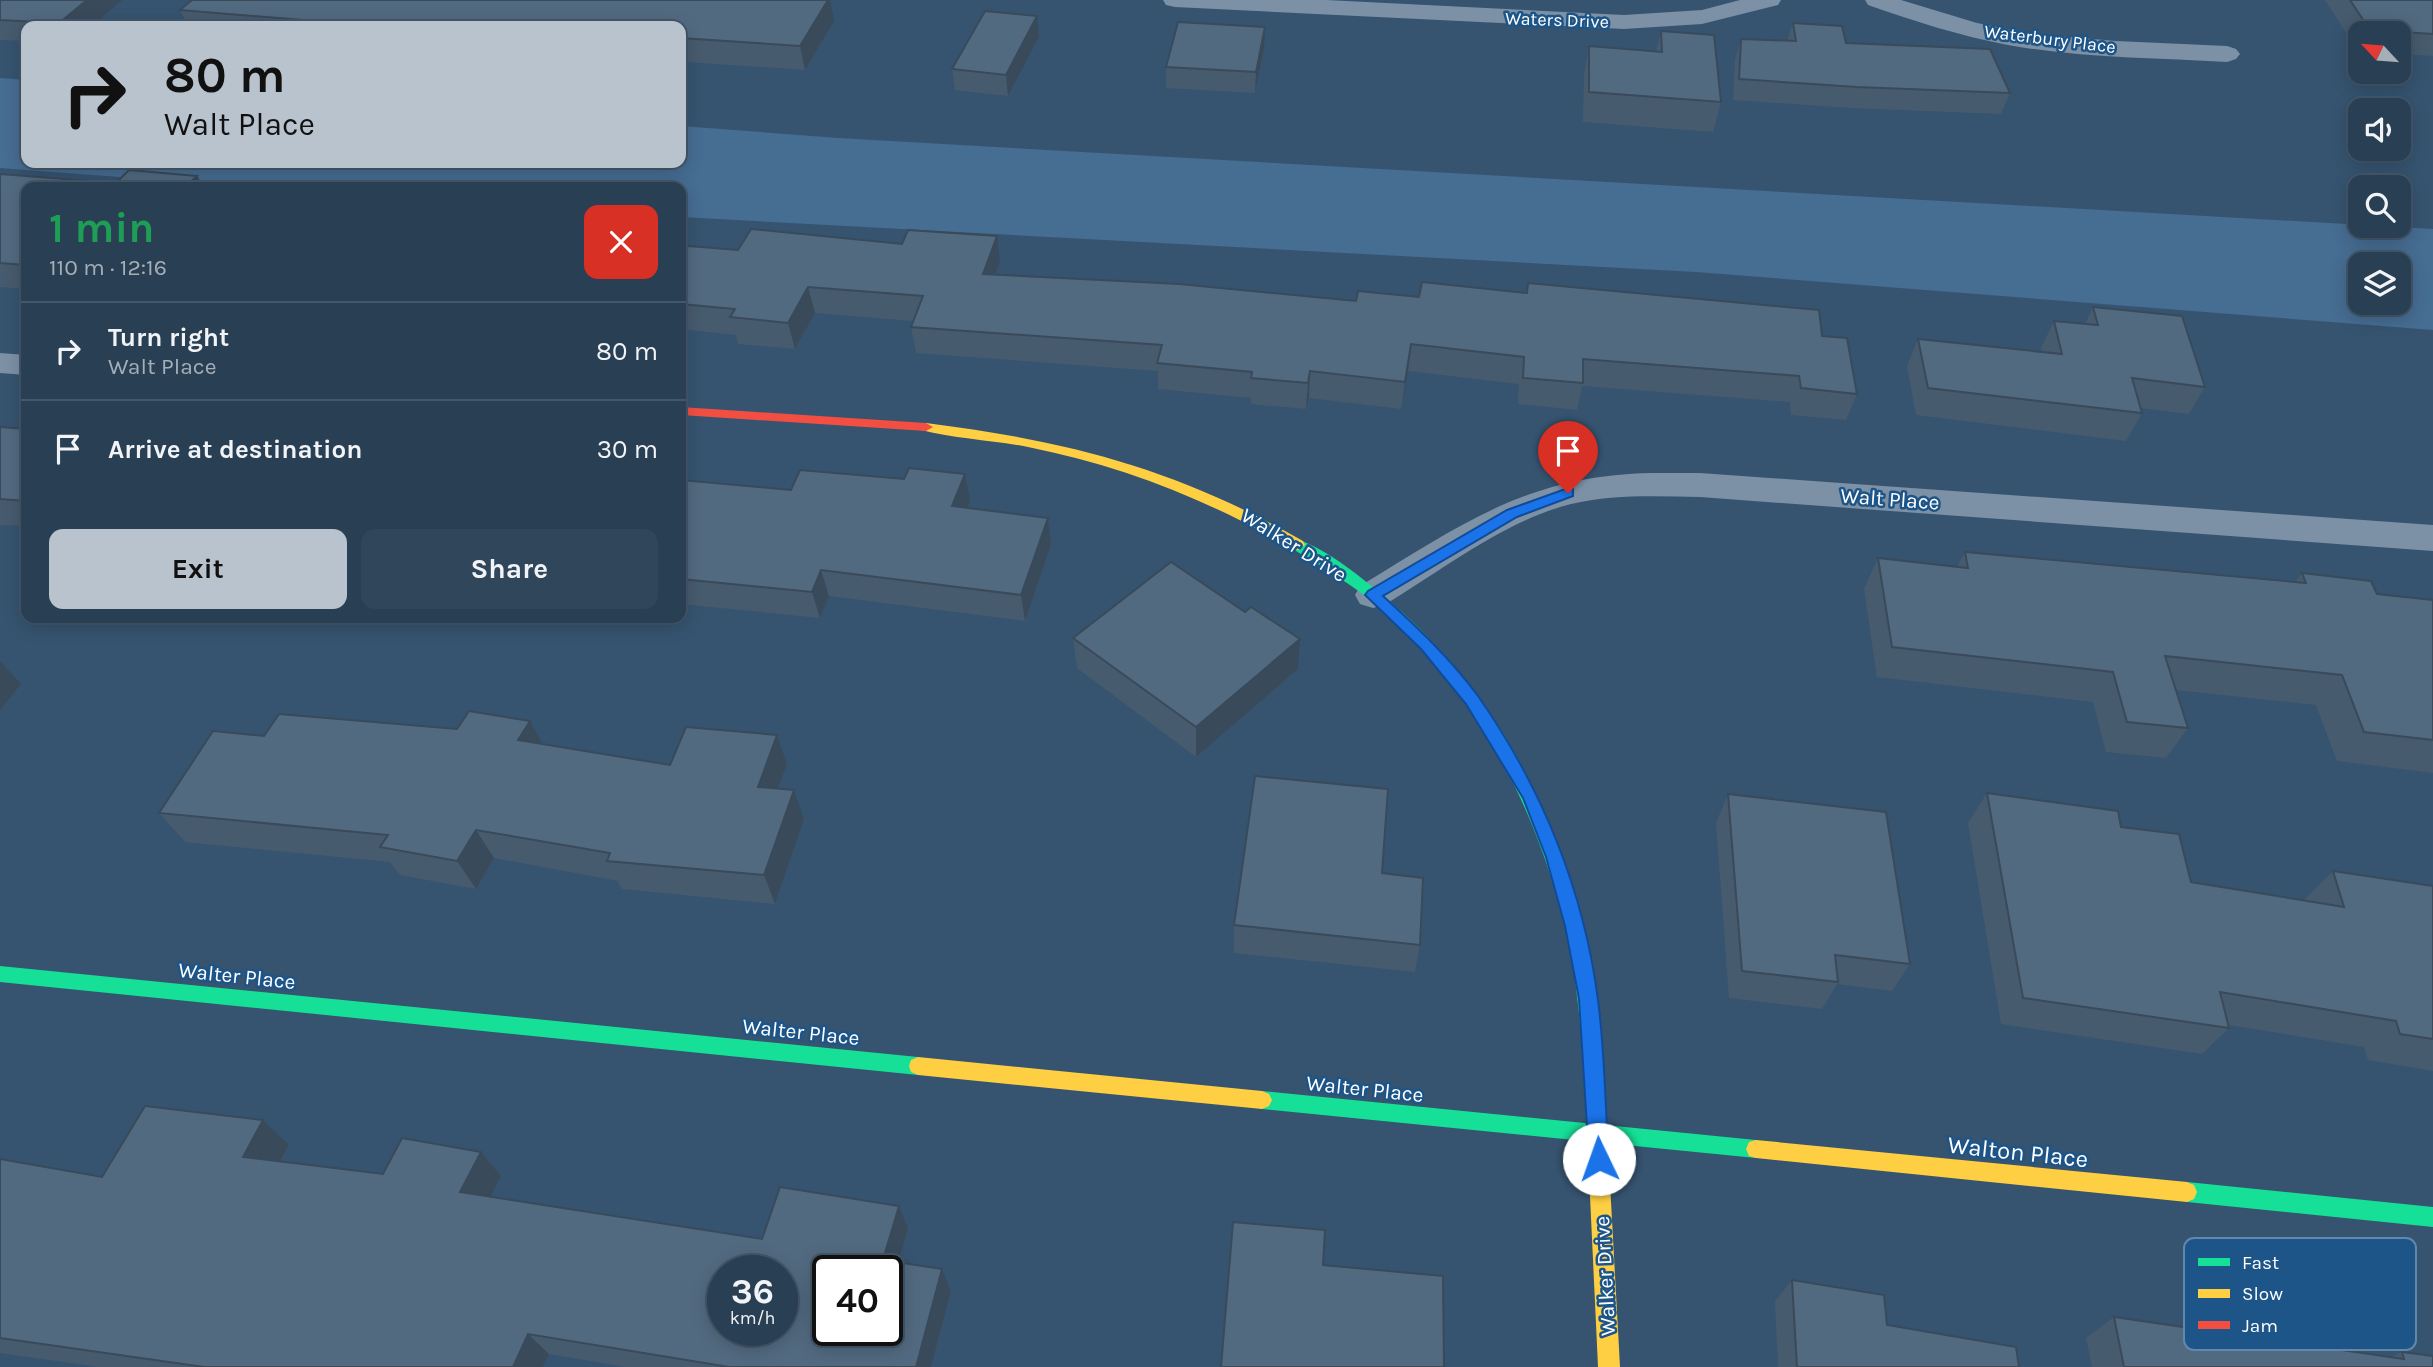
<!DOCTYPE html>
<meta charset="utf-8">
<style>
:root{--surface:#283f54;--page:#30465a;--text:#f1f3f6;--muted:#a5afb8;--line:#44586b;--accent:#b9c3cd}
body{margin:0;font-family:Karla,sans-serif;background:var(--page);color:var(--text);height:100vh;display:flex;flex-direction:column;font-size:26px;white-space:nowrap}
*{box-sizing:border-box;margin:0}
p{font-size:23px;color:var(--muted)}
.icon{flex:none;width:38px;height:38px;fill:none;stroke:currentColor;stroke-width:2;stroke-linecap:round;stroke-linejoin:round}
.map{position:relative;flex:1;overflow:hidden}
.panel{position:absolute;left:21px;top:182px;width:665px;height:441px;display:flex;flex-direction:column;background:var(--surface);border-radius:14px;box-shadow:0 4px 18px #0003,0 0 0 2px var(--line)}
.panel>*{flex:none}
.banner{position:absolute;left:21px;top:21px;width:665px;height:147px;border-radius:14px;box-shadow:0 4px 18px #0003,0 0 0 2px var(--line);background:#b9c3cd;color:#111;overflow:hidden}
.needle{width:46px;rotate:296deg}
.fabs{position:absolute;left:2348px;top:21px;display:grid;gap:14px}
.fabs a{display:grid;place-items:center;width:63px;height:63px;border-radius:14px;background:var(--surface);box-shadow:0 4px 18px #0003,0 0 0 2px var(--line);font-size:35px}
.speed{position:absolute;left:707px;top:1255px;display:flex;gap:14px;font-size:35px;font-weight:700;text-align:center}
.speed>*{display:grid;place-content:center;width:91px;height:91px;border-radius:50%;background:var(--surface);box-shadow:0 4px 18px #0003,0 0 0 2px var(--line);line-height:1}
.speed small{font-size:18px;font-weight:400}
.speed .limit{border:4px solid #111;border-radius:10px;background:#fff;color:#111}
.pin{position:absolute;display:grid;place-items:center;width:60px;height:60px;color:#fff;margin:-72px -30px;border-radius:50% 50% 50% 0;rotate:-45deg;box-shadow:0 0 7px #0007}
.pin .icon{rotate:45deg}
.me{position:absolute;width:77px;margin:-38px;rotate:357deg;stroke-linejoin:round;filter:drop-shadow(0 0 5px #0008)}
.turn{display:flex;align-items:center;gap:24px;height:147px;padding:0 28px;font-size:32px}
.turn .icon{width:91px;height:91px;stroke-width:2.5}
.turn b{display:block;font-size:49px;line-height:60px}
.round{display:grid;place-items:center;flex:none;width:74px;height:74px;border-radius:14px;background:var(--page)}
.head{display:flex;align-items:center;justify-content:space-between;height:119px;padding:0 28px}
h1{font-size:42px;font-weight:700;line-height:52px;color:#1e9e55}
.action{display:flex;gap:14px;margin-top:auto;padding:14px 28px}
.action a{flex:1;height:80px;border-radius:14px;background:var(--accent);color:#111;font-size:28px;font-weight:700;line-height:80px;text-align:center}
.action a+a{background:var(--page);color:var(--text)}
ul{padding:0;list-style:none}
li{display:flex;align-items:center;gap:21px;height:98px;padding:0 28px;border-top:2px solid var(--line)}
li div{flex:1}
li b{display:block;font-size:26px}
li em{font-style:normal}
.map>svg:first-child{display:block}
.water{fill:#466d92;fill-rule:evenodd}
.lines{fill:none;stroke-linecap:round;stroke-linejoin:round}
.street{fill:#7c91a5;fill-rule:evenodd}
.fast{fill:#16e098;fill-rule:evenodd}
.slow{fill:#ffcf43;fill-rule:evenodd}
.jam{fill:#f24e42;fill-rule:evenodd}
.wall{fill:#475b6e}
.shaded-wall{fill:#394a5a}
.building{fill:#526a80;stroke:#394a5a;stroke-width:2;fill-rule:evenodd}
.route{fill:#1a73e8;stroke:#114b97;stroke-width:2}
.labels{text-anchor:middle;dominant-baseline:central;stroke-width:5;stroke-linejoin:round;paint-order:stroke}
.far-street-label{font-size:18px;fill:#fff;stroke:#1d5588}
.street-label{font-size:21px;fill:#fff;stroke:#1d5588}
.near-street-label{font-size:24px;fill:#fff;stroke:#1d5588}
.key{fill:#1d5588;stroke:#6188ac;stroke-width:2}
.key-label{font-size:19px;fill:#fff}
</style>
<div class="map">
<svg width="2433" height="1367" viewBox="0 0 2433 1367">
<rect width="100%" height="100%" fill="#365470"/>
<path class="water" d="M0,78L26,80V163H681V126L838,138L2433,229V330L1696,272L681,217V187H252L0,168ZM2361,264H2399V303H2361Z"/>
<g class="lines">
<g class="street">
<polygon points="1163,0 1326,0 1624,15 1702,10 1740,0 1781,0 1778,5 1702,24 1624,29 1175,7 1166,5"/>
<path d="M1865,0H1901L1977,23L2033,34L2116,41L2227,46L2236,49L2240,54L2236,59L2227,62C2154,58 2080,58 2008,45C1960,36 1914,21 1868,5Z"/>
<polygon points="0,353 26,355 26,375 0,373"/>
<path d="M1650,473H1700L2433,525V551L1700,497C1657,496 1612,494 1571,504C1504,521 1444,569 1386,604L1373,608L1360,604L1355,595L1360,586C1461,525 1526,476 1650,473Z"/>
</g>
<g class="fast">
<path d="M1298,540C1327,548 1371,585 1394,605C1548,740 1593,914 1606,1110L1603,1116L1596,1119L1589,1116L1586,1110C1583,1057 1580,1003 1570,951C1542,812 1473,680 1360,592C1338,576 1315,563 1293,549L1291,545Z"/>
<polygon points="0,966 918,1057 925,1060 927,1066 925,1072 918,1075 0,982"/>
<polygon points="1262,1091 1756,1140 1763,1142 1766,1149 1763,1156 1756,1158 1262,1109 1255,1106 1252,1100 1255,1094"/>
<polygon points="2187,1182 2433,1207 2433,1227 2187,1202 2180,1199 2177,1192 2180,1185"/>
</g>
<g class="slow">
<path d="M926,423C1069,441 1177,469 1303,541L1305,545L1298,550L1293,549C1209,500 1123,466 1028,447C993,440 956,439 921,430L919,427L921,424Z"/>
<polygon points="918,1057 1262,1091 1269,1094 1272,1100 1269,1106 1262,1109 918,1075 911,1072 909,1066 911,1060"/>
<polygon points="1596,1101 1603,1104 1606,1110 1620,1367 1598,1367 1586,1110 1589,1104"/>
<polygon points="1756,1140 2187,1182 2194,1185 2197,1192 2194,1199 2187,1202 1756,1158 1749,1156 1746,1149 1749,1142"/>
</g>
<polygon class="jam" points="681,407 926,423 933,427 926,431 681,415"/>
</g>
<g class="wall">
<polygon points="0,0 92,26 26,26 26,41 0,40"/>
<polygon points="2325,0 2433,0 2433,56 2399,54 2399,33 2361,33 2361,51 2358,51"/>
<polygon points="180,10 834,21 805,70 686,62 684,57 681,57 681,26 188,26"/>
<polygon points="1793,23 1846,43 2010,93 2001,114 1850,108 1733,100 1735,60 1741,39 1787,41"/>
<polygon points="1661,31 1721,102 1713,132 1583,122 1584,76 1589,46 1656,51"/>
<polygon points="1039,37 1008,96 955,90 952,69"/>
<polygon points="1264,48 1255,93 1166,88 1166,67"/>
<polygon points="0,174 116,183 204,187 26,187 26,289 0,287"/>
<polygon points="902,244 1000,262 996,275 1356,301 1526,293 1528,283 1822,336 1857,394 1846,420 1791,415 1790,402 1582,386 1577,410 1518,404 1519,384 1408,371 1401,409 1309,398 1306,409 1251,404 1251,398 1158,389 1158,371 916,353 911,327 913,321 815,313 795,349 738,344 736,335 681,329 681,257 738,250"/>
<polygon points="2093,307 2205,387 2189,414 2141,408 2142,413 2126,441 1916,415 1907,366 1918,339 2042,352 2041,348 2054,321 2085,324"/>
<polygon points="0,427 26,429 26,526 0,525"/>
<polygon points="681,475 683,480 791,490 970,501 967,508 1048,518 1051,545 1025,621 829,596 820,618 681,604"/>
<polygon points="1965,552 2295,582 2302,573 2377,594 2433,600 2433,773 2337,761 2316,705 2176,690 2188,728 2166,758 2106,752 2093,702 1877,677 1864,589 1878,558 1957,567"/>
<polygon points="1073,638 1298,669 1196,757 1077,668"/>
<polygon points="777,735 787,764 779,789 804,819 775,904 622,889 618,881 494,858 476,889 400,875 390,862 185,842 159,813 264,736 542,744 670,765"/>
<polygon points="1987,793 2121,827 2191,882 2305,901 2305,899 2333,871 2433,886 2433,1071 2368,1060 2364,1047 2229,1025 2229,1028 2202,1054 2001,1024 1968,823"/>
<polygon points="1728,794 1910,964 1892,991 1837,984 1822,1009 1729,998 1716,823"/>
<polygon points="1382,873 1420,945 1415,972 1234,953 1234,925"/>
<polygon points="263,1120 289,1145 281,1162 383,1174 481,1152 501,1176 491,1197 762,1239 908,1229 899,1262 942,1269 951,1291 931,1367 626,1367 549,1354 543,1367 99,1367 0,1353 0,1159 102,1177"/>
<polygon points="1792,1280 1887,1325 2019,1367 1778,1367 1775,1301"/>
<polygon points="2114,1317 2392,1357 2402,1352 2433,1367 2092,1367 2086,1338"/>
</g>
<g class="shaded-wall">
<polygon points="87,0 122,0 92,26 61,26 59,23"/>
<polygon points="828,0 830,0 834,21 805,70 800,46"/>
<polygon points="1037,16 1039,37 1008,96 1006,75"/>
<polygon points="1265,27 1264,48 1255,93 1256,72"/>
<polygon points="197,176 204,187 185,187"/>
<polygon points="997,236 1000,262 987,301 983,274"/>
<polygon points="808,287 815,313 795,349 788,323"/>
<polygon points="1411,344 1408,371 1401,409 1405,382"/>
<polygon points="1310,371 1309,398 1306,409 1308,383"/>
<polygon points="965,474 970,501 957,533 952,506"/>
<polygon points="1048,518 1051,545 1025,621 1021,595"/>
<polygon points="821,570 829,596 820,618 812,592"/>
<polygon points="1300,639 1298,669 1196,757 1196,727"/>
<polygon points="0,661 21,684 0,710"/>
<polygon points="530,721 546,751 518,740"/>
<polygon points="777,735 787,764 769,816 758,787"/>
<polygon points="794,790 804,819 775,904 764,875"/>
<polygon points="476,830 494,858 476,889 457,861"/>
<polygon points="263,1120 289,1145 270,1181 243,1157"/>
<polygon points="481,1152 501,1176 482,1215 460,1192"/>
<polygon points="899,1206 908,1229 893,1282 883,1260"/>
<polygon points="942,1269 951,1291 931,1367 916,1367"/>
<polygon points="528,1334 549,1354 543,1367 513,1367"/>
</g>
<g class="building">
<polygon points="0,0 87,0 59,23 0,20"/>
<polygon points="192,0 828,0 800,46 681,38 682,34 681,34 681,26 435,26 389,23 386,26 376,26 180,10"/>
<polygon points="2350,0 2433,0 2433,34 2370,30"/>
<polygon points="985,11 1037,16 1006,75 952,69"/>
<polygon points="1178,22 1265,27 1256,72 1166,67"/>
<polygon points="1793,23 1842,26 1846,43 1990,49 2010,93 1857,87 1739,79 1741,39 1796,41"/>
<polygon points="1661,31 1714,35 1721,102 1589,92 1589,46 1662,52"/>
<polygon points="129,170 197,176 185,187 26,187 26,265 0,263 0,174 116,183"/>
<polygon points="751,229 902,244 908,230 997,236 983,274 1179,284 1356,301 1358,291 1419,297 1422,282 1527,293 1528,283 1819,310 1822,336 1847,338 1857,394 1801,388 1799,376 1583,359 1583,383 1523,378 1524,357 1411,344 1405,382 1310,371 1308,383 1251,378 1252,372 1157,363 1162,345 911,327 923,296 808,287 788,323 730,317 735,309 681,304 681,257 688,246 738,250"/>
<polygon points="2093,307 2182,316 2205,387 2132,378 2142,413 1928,388 1918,339 2062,354 2054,321 2098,325"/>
<polygon points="0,427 26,429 26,501 0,499"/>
<polygon points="909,468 965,474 952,506 1048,518 1021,595 821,570 812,592 681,579 681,480 791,490 800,470 904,479"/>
<polygon points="1965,552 2306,583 2302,573 2371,581 2377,594 2433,600 2433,740 2364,732 2342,675 2165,656 2188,728 2127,722 2113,672 1892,647 1878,558 1968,568"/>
<polygon points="1171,562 1245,612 1251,607 1300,639 1196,727 1073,638"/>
<polygon points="469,711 530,721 518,740 670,765 686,727 777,735 758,787 794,790 764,875 607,861 610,853 476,830 457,861 380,847 388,835 159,813 213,731 264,736 279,714 457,729"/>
<polygon points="1255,776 1388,789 1382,873 1423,878 1420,945 1234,925"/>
<polygon points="1987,793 2118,811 2121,827 2179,834 2191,882 2344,907 2333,871 2433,886 2433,1039 2400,1034 2396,1021 2220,992 2229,1028 2023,998"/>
<polygon points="1728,794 1886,812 1910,964 1835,955 1838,982 1742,971"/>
<path d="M145,1106L263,1120L243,1157L383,1174L402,1138L481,1152L460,1192L762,1239L780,1187L899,1206L883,1260L942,1269L916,1367H729L528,1334L513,1367H204L0,1338V1159L102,1177ZM723,1270H782V1330H723ZM828,1270H887V1330H828Z"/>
<polygon points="1233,1222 1325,1230 1323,1265 1443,1276 1444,1367 1221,1367"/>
<polygon points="1792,1280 1884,1295 1887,1325 2016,1347 2019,1367 1797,1367"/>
<polygon points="2114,1317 2404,1359 2402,1352 2433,1356 2433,1367 2124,1367"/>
</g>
<path class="route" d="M1568,488L1573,489V496L1517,517L1383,596C1417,627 1451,659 1478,696C1541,786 1584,890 1598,1000C1605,1052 1605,1106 1609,1159L1606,1166L1599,1168L1592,1166L1589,1159L1579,999L1565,926L1546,857L1523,798L1466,704L1421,649L1365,595L1368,591L1507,510Z"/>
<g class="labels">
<g class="far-street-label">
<text transform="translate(1557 20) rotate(2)">Waters Drive</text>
<text transform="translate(2050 39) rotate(7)">Waterbury Place</text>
</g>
<g class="street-label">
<text transform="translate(1890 499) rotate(4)">Walt Place</text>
<text transform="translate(1294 545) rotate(32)">Walker Drive</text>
<text transform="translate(237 976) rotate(6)">Walter Place</text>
<text transform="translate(801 1032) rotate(6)">Walter Place</text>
<text transform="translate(1365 1089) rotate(6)">Walter Place</text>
<text transform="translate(1605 1276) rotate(-93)">Walker Drive</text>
</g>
<g class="near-street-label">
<text transform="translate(2018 1152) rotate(6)">Walton Place</text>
</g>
</g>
<rect x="2184" y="1238" width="232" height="112" rx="10" class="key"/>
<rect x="2198" y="1258" width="32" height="8" fill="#16e098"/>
<rect x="2198" y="1289" width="32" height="9" fill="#ffcf43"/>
<rect x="2198" y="1321" width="32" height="8" fill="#f24e42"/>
<g class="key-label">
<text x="2242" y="1269">Fast</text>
<text x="2242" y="1300">Slow</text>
<text x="2242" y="1332">Jam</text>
</g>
</svg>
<div class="fabs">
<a><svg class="needle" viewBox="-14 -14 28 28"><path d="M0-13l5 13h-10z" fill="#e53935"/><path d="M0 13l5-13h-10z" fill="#a5afb8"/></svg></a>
<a><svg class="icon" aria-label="sound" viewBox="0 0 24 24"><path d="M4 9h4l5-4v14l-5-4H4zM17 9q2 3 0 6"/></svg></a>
<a><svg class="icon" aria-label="search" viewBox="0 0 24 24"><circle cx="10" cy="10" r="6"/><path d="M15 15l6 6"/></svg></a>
<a><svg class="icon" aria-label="layers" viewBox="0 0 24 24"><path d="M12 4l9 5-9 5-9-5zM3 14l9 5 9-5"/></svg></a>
</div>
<div class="speed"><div>36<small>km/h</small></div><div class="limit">40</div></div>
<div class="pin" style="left:1568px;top:493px;background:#d93025"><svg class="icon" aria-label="arrive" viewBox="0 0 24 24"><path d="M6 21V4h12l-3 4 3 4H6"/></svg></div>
<svg class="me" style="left:1599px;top:1159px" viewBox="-20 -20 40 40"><circle r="19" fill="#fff"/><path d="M0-13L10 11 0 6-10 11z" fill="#1a73e8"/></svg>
<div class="banner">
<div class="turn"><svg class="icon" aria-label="right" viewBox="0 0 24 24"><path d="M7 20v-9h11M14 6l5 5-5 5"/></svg><div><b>80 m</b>Walt Place</div></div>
</div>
<section class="panel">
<div class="head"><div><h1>1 min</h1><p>110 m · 12:16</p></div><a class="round" style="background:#d93025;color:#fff"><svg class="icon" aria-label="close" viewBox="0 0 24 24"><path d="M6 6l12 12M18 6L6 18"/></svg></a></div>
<ul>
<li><svg class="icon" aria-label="right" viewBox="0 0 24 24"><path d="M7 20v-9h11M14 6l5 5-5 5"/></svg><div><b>Turn right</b><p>Walt Place</p></div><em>80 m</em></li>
<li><svg class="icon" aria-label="arrive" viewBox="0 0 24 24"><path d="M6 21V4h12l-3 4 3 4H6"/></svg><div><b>Arrive at destination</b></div><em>30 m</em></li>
</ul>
<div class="action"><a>Exit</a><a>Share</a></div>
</section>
</div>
